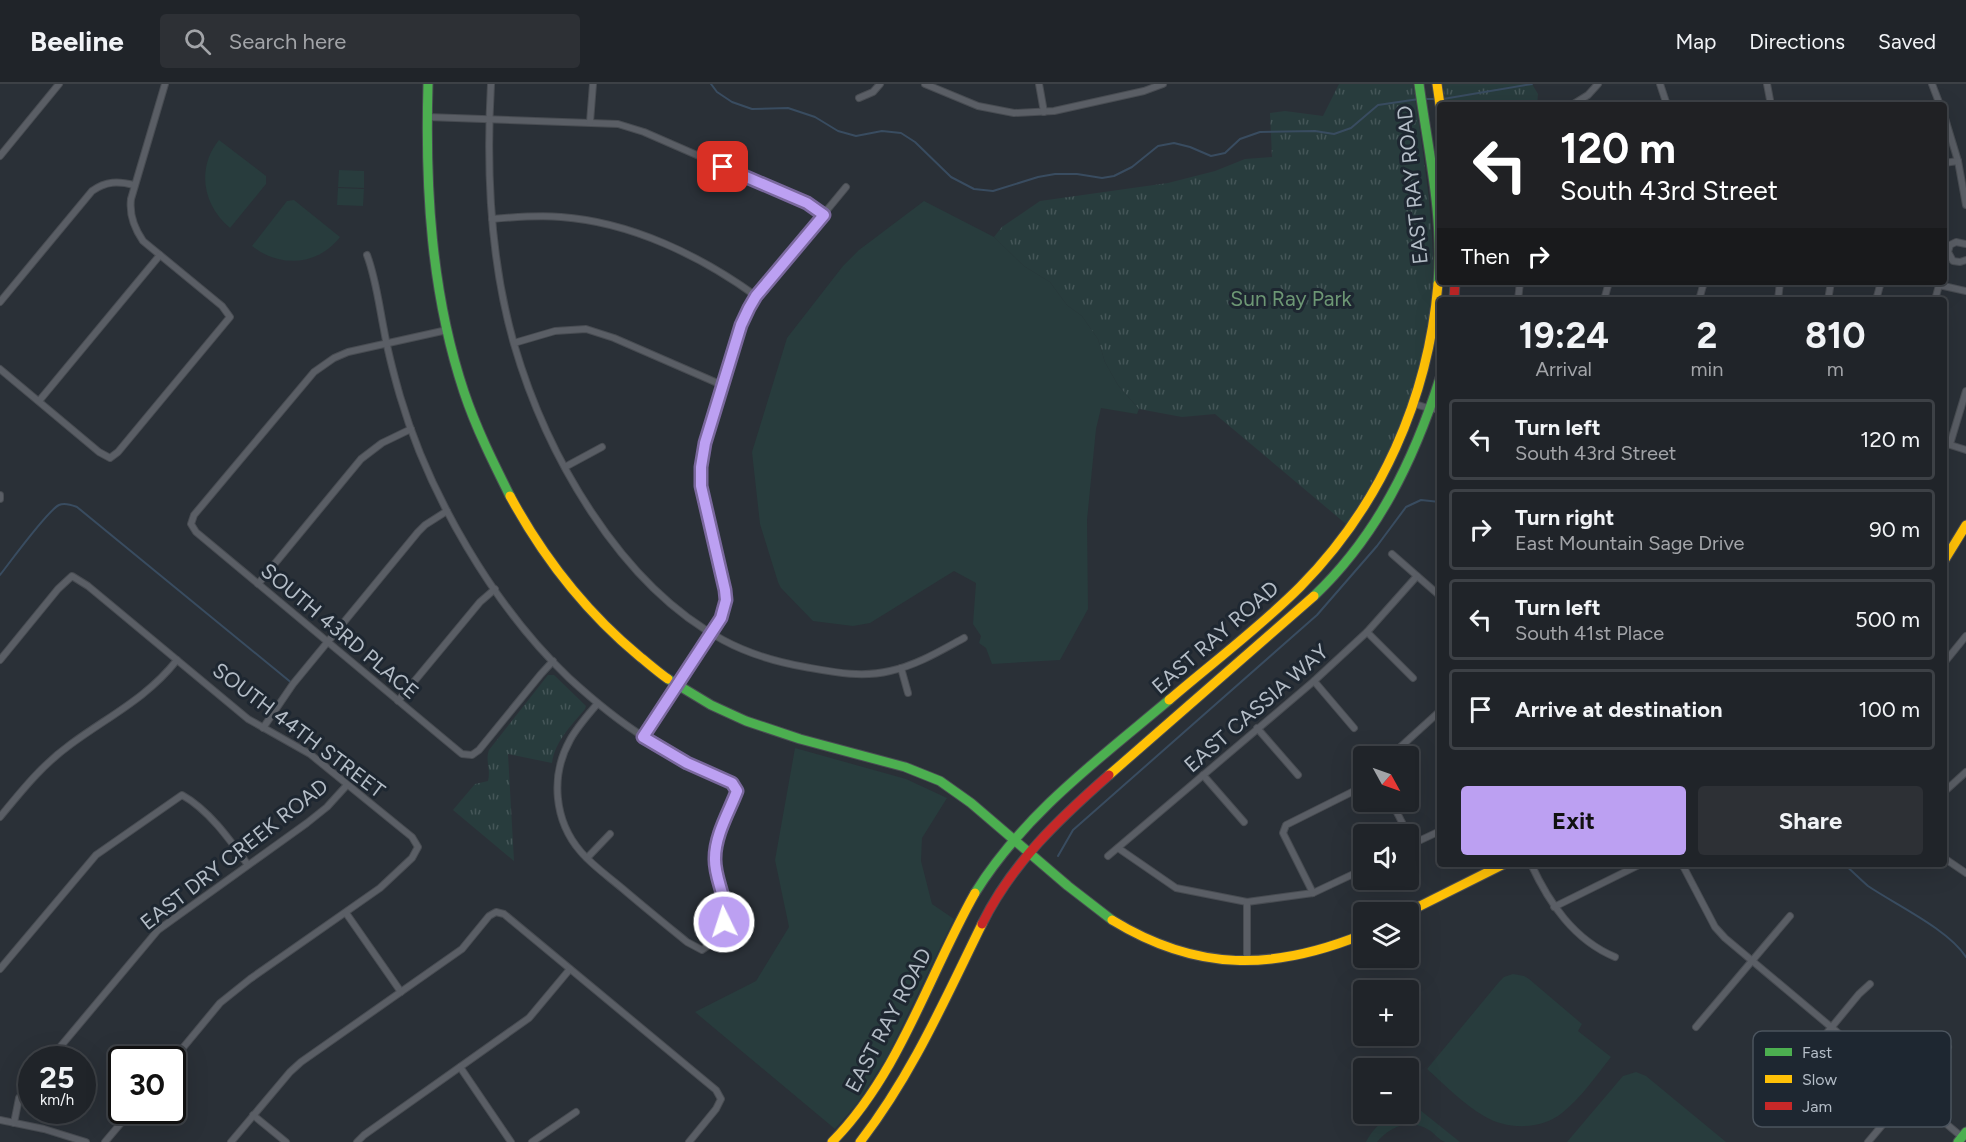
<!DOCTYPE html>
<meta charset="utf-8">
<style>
:root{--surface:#202429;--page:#2d3035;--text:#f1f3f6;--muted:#a2a4a8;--line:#3d4146;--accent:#bca0f2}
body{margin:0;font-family:Figtree,sans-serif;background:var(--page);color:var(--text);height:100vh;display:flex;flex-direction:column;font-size:22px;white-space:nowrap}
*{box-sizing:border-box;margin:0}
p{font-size:20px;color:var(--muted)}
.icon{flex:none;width:33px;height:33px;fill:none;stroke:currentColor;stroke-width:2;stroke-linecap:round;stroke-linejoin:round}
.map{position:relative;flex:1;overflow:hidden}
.panel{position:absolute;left:1437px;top:213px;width:510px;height:570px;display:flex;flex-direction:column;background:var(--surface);border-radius:6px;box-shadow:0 6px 24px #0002,0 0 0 2px var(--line)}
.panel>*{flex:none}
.top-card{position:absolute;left:1437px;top:18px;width:510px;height:183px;border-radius:6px;box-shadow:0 6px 24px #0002,0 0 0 2px var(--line);background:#202124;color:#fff;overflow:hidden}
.needle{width:39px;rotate:130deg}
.controls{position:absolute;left:1353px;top:662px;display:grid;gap:12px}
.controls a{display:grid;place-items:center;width:66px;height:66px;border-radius:6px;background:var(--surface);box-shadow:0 6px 24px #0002,0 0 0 2px var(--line);font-size:30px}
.speed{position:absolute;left:18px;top:962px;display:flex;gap:12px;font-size:30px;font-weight:700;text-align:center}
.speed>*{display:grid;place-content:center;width:78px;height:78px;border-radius:50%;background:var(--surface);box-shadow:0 6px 24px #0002,0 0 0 2px var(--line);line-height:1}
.speed small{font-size:15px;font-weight:400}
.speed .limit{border:3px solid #111;border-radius:9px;background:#fff;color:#111}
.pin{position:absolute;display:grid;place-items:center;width:51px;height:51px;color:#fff;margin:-26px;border-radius:12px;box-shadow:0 3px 9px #0006}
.me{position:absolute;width:66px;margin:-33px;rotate:356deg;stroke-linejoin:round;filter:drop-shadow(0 0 4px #0008)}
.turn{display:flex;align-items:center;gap:21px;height:126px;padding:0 24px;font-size:27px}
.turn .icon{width:78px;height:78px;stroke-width:2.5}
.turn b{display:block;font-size:42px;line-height:51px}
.then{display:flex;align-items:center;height:57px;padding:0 24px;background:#0003;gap:12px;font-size:22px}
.eta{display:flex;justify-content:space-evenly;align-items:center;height:102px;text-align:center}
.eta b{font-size:36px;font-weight:700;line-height:42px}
.primary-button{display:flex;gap:12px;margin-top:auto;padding:12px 24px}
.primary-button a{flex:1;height:69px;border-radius:6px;background:var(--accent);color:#111;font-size:24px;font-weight:700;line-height:69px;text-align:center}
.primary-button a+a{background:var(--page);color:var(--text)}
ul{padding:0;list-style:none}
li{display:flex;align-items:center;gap:18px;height:81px;margin:0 12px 9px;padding:0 12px;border:3px solid var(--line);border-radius:6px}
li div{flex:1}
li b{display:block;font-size:22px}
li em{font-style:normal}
header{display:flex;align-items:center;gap:36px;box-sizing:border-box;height:84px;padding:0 30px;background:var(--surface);border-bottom:2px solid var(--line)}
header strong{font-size:28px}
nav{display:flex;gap:33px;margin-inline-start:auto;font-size:21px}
.search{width:420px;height:54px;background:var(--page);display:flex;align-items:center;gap:15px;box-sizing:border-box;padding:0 21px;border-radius:6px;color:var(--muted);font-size:22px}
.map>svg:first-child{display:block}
.grass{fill:#283c3d}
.park{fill:url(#park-tufts)}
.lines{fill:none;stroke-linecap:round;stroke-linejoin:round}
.stream{stroke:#394c60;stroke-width:2}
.street-casing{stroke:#484c52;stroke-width:8}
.fast-casing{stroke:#484c52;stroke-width:11}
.slow-casing{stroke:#484c52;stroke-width:11}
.jam-casing{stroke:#484c52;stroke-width:11}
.street{stroke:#5a5e65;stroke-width:6}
.fast{stroke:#4caf50;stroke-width:9}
.slow{stroke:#ffc107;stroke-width:9}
.jam{stroke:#c62828;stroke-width:9}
.route-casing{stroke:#7a689d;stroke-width:15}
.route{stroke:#bca0f2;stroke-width:10}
.labels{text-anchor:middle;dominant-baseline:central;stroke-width:6;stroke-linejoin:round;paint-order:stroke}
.street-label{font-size:21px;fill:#b4bdc7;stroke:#1e2731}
.park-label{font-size:21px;fill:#6d9774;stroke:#1e2731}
.key{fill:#1e2731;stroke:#4b545e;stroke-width:1.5}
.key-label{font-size:16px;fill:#b4bdc7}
</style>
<header>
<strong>Beeline</strong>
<div class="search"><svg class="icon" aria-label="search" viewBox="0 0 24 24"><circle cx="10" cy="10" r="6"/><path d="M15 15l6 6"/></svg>Search here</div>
<nav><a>Map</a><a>Directions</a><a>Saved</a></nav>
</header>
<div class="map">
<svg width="1966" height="1058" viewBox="0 0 1966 1058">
<defs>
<pattern id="park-tufts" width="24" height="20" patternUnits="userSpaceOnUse" patternTransform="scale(1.5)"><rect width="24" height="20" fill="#283c3d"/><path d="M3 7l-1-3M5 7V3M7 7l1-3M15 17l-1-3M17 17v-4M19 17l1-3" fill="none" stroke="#455658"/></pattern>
</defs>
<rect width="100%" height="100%" fill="#2a3037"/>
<g class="grass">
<path d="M219,56L266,92V100L230,144C203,122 196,84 219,56Z"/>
<polygon points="339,86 364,87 364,104 338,103"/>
<polygon points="338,104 364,105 363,122 337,121"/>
<path d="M294,116L340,153C318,182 279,184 252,162L287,117Z"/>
<polygon points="924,117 994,153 1024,182 1050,198 1067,221 1082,232 1098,255 1105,278 1118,301 1139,325 1137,330 1101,324 1096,345 1087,436 1088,525 1060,576 992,580 986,564 979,559 981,552 973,540 976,499 954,487 870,539 853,542 813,537 781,504 778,498 760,440 752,368 787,254 843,182 859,166"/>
<polygon points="795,664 906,695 947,714 922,754 921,777 932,820 954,835 887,973 856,1021 835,1045 695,928 756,897 789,843 775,776"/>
<path d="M1513,890L1524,892L1529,895L1582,940L1578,947L1611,973C1596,992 1581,1014 1562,1029C1541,1046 1507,1046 1484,1032C1463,1020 1445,1001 1427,985L1499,898L1504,893Z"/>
<polygon points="1636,988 1646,992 1726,1058 1567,1058 1623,992"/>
<path d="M1410,1018L1460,1058C1455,1058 1449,1058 1445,1058C1439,1056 1434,1049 1429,1046C1411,1034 1390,1042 1377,1058H1366C1375,1040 1389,1031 1409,1030Z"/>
</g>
<g class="park">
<path d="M1339,0H1413C1421,57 1431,114 1433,172C1435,270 1400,360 1346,440L1215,330L1182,333L1139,325L1118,301L1105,278L1098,255L1082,232L1067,221L1050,198L1024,182L994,153L1002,143L1040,117L1168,99L1215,87L1245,75L1272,73L1270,29L1285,27L1323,32Z"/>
<polygon points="1443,0 1532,0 1538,10 1537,21 1446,21"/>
<path d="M548,591H554L586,622L585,625C571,642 555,657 552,679L508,670L514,777L453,726L475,700L488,697C491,685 485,677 489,666Z"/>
</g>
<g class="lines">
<g class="stream">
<polyline points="711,0 717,8 732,18 752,25 788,24 815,33 838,47 856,52 882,47 901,49 915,58 951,93 974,105 993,107 1038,93 1055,90 1077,90 1102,94 1114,92 1132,83 1158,62 1174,59 1190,63 1211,72 1225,69 1240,55 1260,48 1315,47 1334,50 1351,44 1378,21 1419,15"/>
<polyline points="1425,15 1437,15"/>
<polyline points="1443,15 1532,0"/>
<path d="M0,491C11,477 47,427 59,421C65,418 72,421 77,423L293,600"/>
<polyline points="1058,772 1073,746 1317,531 1377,462 1406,423 1421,416 1440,418"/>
<path d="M1844,780C1852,787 1860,795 1868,802C1896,821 1948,845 1966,873"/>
</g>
<defs>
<g id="street">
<path d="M491,0C486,87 490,176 514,260C546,370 619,500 723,556C749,570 776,578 805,583C833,588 861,594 890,587C917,581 940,567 964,554"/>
<polyline points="925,0 978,22 1014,29 1054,27 1144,7 1163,0"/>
<polyline points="1039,0 1044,28"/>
<polyline points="1660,0 1667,21"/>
<polyline points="1767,0 1771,21"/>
<polyline points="1932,0 1940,21"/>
<polyline points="859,14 873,8 880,0"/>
<polyline points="1572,21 1588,11 1598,0"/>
<polyline points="1944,31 1958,77 1966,121"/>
<polyline points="427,33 618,40 644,48 807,119 824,131"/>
<polyline points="590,38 593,0"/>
<polyline points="0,72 59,0"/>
<polyline points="1944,79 1958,77"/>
<path d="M492,135C515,133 538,131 561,133C631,138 701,172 756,212"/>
<polyline points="1966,160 1956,158 1950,161 1948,168 1953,177 1960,178 1966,176"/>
<path d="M367,171C376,195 379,221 384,246C388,269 394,291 400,312C429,411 494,523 569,594C592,615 617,636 644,653C658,662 672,671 687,678C704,687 726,691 737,707C729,728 716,750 715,773C714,798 734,821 721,846C716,854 711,861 702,866L687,858C665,840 644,823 623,805C609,793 593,782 581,768C554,737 550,692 570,656C577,643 588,631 598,619"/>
<polyline points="1518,216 1520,198"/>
<polyline points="1604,216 1609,198"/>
<polyline points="1699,216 1704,198"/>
<polyline points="1778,216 1780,198"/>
<polyline points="1828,216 1831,198"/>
<polyline points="1876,216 1881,198"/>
<polyline points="1935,216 1939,201 1966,207"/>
<path d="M0,218L92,107C106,97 118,97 134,101"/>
<polyline points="447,246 348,268 334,274 314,288 194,431 191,440 196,448 462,670 472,671 479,666 541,590 553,577"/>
<polyline points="514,259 555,247 586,245 614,254 722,301"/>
<path d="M0,285L99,368L110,374L118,368L230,233L222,222L143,157C134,144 129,131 131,115L165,0"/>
<polyline points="39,317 160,171"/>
<polyline points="1415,320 1431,325 1440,325"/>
<polyline points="1944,359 1966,366"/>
<polyline points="1950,360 1966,307"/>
<polyline points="565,383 602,363"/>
<polyline points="0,411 0,415"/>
<polyline points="1392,470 1440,512"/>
<polyline points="258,500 361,375 382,359 411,345"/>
<polyline points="1367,548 1413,594"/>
<polyline points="0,576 58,505 72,492 88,502 248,635 310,670 412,753 418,763 412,774 380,804 250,895 220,919 172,977"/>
<polyline points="1944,579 1966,552"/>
<polyline points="901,584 908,609"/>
<polyline points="1314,597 1354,644"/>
<polyline points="398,617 480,518 495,505"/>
<polyline points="263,644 293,600 418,448 425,441 447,427"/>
<polyline points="1257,644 1298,691"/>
<polyline points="643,653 721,534 725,524 725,506 701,402 701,383 705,359 741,241 749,224 756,212 846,103"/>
<polyline points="1396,667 1440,627"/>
<polyline points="1203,691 1244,738"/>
<polyline points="1944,708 1966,688"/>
<polyline points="1391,717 1408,750"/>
<path d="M0,733C23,705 42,681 71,660C109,632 147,614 177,576"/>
<polyline points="1408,762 1440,747"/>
<polyline points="1118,764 1176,804 1247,818 1313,809 1364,785"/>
<polyline points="1108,772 1314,597 1367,548 1417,492"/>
<polyline points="587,774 610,750"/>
<polyline points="1944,774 1966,789"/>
<path d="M1531,780C1549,819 1574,856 1615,873"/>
<polyline points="1682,780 1715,843 1725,854 1962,1053"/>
<polyline points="1313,809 1283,749 1286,741 1364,702"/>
<polyline points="1247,818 1247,878"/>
<polyline points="1554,823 1641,780"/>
<polyline points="346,829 401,908"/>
<path d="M0,885L96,771L182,711C209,726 230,756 248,781"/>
<polyline points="1696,943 1790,832"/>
<polyline points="50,975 158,846 307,739 327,723 347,701"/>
<polyline points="460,983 511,1058"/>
<polyline points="1774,1013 1859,910 1870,900"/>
<polyline points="253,1031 286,1058"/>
<polyline points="0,1036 44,1045 86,1058"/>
<polyline points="14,1039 19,1014 32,997"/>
<polyline points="105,1058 132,1026"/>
<polyline points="231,1058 290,988 301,978 462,865 489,832 496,828 504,830 716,1006 721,1015 716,1025 689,1058"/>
<polyline points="357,1058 364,1051 529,934 570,885"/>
<polyline points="532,1058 576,1028"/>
<polyline points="1868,1058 1948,963"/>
</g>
<g id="fast">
<path d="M428,0C425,104 431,209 464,308C476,344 493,378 510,412"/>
<path d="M1419,0C1428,66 1444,133 1438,200"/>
<path d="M1314,512C1377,452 1414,376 1440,294"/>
<polyline points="668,595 711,621 746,637 800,655 905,683 940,697 971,719 1068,802 1112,836"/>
<path d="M975,809C1024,730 1099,675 1169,616"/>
<polyline points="1958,1058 1966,1048"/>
</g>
<g id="slow">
<polyline points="1437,0 1440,21"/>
<path d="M510,412C543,473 586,528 639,572C649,580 658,588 668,595"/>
<polyline points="1944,477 1966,441"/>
<path d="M1169,616C1212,579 1259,544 1300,503C1381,421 1428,315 1438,200"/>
<polyline points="1109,691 1314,512"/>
<polyline points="1408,828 1504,780"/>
<path d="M1112,836C1197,888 1273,887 1364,850"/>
<path d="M832,1058C900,989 928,892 975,809"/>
<path d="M860,1058C912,991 945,915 982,840"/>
</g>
<g id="jam">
<polyline points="1454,216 1455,198"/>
<path d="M982,840C1012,779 1059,735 1109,691"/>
</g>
</defs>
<use href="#street" class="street-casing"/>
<use href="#fast" class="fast-casing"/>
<use href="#slow" class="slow-casing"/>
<use href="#jam" class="jam-casing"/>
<use href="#street" class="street"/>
<use href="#fast" class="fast"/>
<use href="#slow" class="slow"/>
<use href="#jam" class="jam"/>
</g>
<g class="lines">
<defs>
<path id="route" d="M723,83L807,119L824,131L756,212L749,224L741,241L705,359L701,383V402L725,506L726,516L721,534L643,653L687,679L732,699L737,707C729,728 715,751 715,774C714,796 729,815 724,838"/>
</defs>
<use href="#route" class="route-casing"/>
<use href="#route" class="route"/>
</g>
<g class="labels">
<g class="street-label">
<text transform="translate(1412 101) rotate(-96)">EAST RAY ROAD</text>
<text transform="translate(340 547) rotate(40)">SOUTH 43RD PLACE</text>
<text transform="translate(1215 553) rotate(-41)">EAST RAY ROAD</text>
<text transform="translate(1256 624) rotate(-41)">EAST CASSIA WAY</text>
<text transform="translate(299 646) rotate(37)">SOUTH 44TH STREET</text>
<text transform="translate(234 770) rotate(-38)">EAST DRY CREEK ROAD</text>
<text transform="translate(888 936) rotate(-62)">EAST RAY ROAD</text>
</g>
<g class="park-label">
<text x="1291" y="214">Sun Ray Park</text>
</g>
</g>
<rect x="1753" y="947" width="198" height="96" rx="9" class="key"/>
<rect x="1765" y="964" width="27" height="8" fill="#4caf50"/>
<rect x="1765" y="991" width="27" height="8" fill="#ffc107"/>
<rect x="1765" y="1018" width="27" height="8" fill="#c62828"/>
<g class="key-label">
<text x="1802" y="974">Fast</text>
<text x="1802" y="1001">Slow</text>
<text x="1802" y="1028">Jam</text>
</g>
</svg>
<div class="controls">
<a><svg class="needle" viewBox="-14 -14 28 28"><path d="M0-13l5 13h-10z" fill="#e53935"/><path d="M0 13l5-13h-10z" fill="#a2a4a8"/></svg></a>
<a><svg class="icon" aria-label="sound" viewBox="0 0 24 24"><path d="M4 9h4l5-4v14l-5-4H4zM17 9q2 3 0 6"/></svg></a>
<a><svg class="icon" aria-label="layers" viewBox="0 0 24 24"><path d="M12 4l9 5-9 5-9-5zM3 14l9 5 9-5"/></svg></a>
<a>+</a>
<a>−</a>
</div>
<div class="speed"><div>25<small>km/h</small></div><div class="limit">30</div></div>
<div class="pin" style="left:723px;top:83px;background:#d93025"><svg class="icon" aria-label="arrive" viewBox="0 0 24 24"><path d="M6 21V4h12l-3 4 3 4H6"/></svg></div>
<svg class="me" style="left:724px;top:838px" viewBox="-20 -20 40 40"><circle r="17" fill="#bca0f2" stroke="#fff" stroke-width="3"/><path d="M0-11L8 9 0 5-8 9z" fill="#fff"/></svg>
<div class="top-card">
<div class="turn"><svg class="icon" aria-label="left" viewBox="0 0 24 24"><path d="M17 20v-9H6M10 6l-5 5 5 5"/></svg><div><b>120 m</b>South 43rd Street</div></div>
<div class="then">Then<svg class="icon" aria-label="right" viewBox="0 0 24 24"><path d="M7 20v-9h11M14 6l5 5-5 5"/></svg></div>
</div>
<section class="panel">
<div class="eta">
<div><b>19:24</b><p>Arrival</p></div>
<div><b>2</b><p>min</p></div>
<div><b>810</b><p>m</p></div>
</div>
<ul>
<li><svg class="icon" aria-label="left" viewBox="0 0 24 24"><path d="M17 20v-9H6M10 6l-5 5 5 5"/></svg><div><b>Turn left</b><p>South 43rd Street</p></div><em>120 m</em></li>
<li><svg class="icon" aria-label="right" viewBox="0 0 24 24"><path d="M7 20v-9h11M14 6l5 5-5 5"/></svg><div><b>Turn right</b><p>East Mountain Sage Drive</p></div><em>90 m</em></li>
<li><svg class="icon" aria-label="left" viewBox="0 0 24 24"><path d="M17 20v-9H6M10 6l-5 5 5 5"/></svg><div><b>Turn left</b><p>South 41st Place</p></div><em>500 m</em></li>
<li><svg class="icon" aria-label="arrive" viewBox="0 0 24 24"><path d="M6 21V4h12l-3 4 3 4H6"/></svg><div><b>Arrive at destination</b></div><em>100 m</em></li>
</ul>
<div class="primary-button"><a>Exit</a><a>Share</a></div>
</section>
</div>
